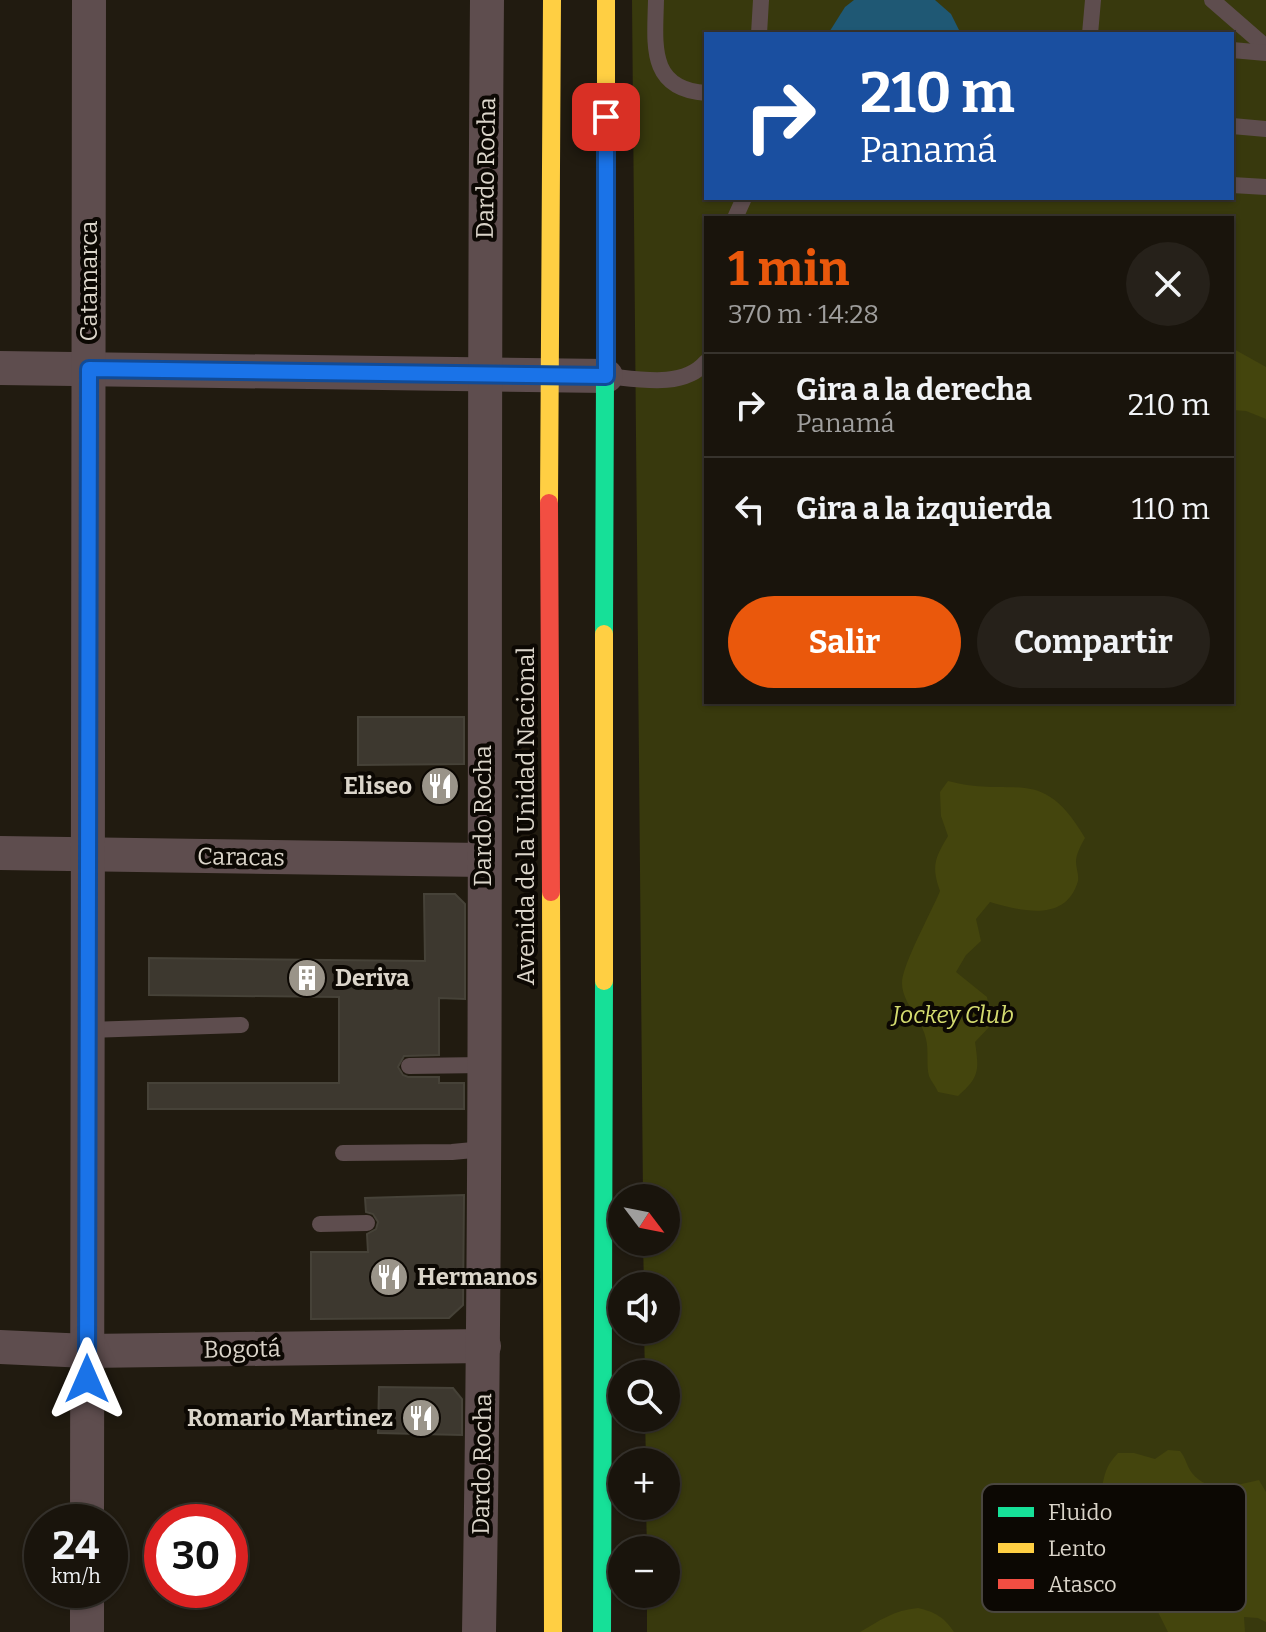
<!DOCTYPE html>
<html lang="es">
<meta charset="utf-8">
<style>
:root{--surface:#19140c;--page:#26211a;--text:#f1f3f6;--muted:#9f9e9d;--line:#37332d;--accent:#ea580c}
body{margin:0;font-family:Bitter,serif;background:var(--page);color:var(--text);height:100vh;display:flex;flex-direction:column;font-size:30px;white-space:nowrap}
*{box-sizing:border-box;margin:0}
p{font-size:26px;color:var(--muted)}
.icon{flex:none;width:44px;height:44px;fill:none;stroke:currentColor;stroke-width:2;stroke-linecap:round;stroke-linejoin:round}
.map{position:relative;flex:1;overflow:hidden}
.drawer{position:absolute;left:704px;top:216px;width:530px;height:488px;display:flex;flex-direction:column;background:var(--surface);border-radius:0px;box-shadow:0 2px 6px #0004,0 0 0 2px var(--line)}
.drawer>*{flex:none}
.banner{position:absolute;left:704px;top:32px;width:530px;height:168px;border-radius:0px;box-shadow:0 2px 6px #0004,0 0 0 2px var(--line);background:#1a4fa0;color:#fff;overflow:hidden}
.needle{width:52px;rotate:122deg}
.tools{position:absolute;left:608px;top:1184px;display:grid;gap:16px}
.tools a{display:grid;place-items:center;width:72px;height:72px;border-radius:50%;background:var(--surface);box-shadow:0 2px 6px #0004,0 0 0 2px var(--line);font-size:40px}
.speed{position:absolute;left:24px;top:1504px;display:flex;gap:16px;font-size:40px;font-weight:700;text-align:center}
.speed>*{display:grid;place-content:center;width:104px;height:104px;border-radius:50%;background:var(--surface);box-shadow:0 2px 6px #0004,0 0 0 2px var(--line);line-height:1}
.speed small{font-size:20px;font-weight:400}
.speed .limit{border:12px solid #d22;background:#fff;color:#111}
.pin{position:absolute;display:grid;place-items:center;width:68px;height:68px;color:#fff;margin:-34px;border-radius:16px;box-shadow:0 4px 12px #0006}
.me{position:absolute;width:88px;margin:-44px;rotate:0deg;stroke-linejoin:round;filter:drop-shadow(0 0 6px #0008)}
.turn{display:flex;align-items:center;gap:28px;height:168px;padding:0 24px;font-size:36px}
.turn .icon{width:104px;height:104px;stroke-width:2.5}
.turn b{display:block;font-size:56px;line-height:68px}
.round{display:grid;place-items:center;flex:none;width:84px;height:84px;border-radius:42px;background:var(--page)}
.head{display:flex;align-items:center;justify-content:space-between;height:136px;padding:0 24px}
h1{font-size:48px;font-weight:700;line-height:60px;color:var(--accent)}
.cta{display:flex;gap:16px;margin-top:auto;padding:16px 24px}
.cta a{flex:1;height:92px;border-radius:48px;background:var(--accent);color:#fff;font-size:32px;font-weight:700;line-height:92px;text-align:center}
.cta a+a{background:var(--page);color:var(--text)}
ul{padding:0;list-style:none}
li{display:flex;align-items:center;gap:24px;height:104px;padding:0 24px;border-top:2px solid var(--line)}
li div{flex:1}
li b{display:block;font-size:30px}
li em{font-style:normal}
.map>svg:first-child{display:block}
.green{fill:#38390d;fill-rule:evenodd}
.forest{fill:#44450d}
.water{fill:#1f5874}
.building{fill:#3d382f;stroke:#464238;stroke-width:2}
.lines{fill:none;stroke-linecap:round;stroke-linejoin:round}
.lane{stroke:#5e4d4e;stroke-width:16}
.street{stroke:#5e4d4e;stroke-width:34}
.fast{stroke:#16e098;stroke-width:18}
.slow{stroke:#ffcf43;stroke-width:18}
.jam{stroke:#f24e42;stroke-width:18}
.route-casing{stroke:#114b97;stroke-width:20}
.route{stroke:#1a73e8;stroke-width:14}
.labels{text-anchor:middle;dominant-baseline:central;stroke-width:8;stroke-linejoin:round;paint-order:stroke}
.street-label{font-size:24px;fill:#dbd5ca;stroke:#0c0803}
.poi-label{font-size:24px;font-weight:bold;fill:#dbd5ca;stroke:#0c0803;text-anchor:end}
.park-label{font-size:24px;font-style:italic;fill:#d4db6f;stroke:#0c0803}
.key{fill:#0c0803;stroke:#4a463f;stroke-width:2}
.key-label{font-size:22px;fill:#dbd5ca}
</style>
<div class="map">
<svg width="1266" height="1632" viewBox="0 0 1266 1632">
<rect width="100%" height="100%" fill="#211b10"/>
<path class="green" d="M632,0H1266V1632H647V1594H666V1550H647L646,1506H666V1462H646L645,1418H666V1374H645L644,1330H666V1286H644L643,1242H666V1198H643ZM706,34H1232V198H706ZM706,218H1232V702H706Z"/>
<g class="forest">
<polygon points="1232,348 1266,367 1266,419 1246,411 1232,410"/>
<path d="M948,781C1015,799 1041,763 1085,838C1081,845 1076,854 1076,862C1076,868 1079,875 1078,881C1066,923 1021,911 990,902L976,919L981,941L966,955L956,972L987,997L992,1024L975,1042C979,1070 980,1077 958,1096L938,1092C936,1087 931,1081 929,1076C926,1065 929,1051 926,1039C922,1019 902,1003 902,983C902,965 932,911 940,891C931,866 935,858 948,836L941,816L940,792Z"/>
<path d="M1168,1450L1180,1451C1186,1458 1187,1467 1192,1473C1208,1494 1238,1485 1259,1480L1266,1492V1622L1258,1618L1244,1617L1245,1632H1168L1148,1592L1101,1580L1092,1558L1071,1535C1076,1520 1090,1512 1097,1499C1107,1480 1100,1472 1118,1453H1134L1155,1459Z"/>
<path d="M918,1608C935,1612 944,1617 954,1632H860C879,1621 894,1610 918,1608Z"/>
</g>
<polygon class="water" points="854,0 935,0 951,14 961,34 828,34 845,7"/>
<g class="building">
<polygon points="358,717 464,717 464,764 358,765"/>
<polygon points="424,894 455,894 465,904 465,999 439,998 439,1055 404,1056 398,1067 403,1075 408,1077 439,1077 439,1083 464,1083 464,1109 148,1109 148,1083 339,1083 339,997 149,995 149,958 425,961"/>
<polygon points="464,1195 463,1305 449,1318 311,1319 311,1252 368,1252 367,1234 376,1229 378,1222 373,1214 366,1212 365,1198"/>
<polygon points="379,1387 453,1388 462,1399 462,1435 378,1433"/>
</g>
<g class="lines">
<g class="lane">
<path d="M656,0C655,45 648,89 706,93"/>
<polyline points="1212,0 1266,47"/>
<polyline points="759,34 761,0"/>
<polyline points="1090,34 1093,0"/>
<polyline points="1232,50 1266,53"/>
<polyline points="1232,126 1266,129"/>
<polyline points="1232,185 1266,187"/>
<polyline points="735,218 744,198"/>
<path d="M606,376C638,379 683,389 706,362"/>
<polyline points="88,1030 241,1025"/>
<polyline points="409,1066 484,1065"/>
<polyline points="343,1153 452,1152 484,1149"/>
<polyline points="320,1224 367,1223"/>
</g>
<g class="street">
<polyline points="0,368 606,376"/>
<polyline points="0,853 483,860"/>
<polyline points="0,1347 87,1351 484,1346"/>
<polyline points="87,1522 89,0"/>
<polyline points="87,1632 87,1590"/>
<path d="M479,1632C489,1088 482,544 487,0"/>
</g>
<g class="fast">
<polyline points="604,634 606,114"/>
<polyline points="602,1632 604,981"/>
</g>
<g class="slow">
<polyline points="606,114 606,0"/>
<polyline points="549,503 552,0"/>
<polyline points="551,892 553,1632"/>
<polyline points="604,981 604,634"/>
</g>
<polyline class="jam" points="549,503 551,892"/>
</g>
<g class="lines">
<defs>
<polyline id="route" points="87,1379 89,369 606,376 606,117"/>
</defs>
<use href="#route" class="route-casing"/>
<use href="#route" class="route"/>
</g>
<defs>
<symbol id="restaurant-disc" viewBox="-11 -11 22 22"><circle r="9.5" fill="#9a9489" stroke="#0c0803"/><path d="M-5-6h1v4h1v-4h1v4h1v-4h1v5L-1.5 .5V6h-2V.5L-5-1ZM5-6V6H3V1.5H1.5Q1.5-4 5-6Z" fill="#fff"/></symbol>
<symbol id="building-disc" viewBox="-11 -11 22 22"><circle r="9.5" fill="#9a9489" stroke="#0c0803"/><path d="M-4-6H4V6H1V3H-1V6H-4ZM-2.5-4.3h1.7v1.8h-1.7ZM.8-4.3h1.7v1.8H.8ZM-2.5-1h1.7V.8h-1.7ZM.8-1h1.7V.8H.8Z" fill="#fff"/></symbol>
</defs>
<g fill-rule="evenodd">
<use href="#restaurant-disc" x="418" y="764" width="44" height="44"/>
<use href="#building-disc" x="285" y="956" width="44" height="44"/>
<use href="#restaurant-disc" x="367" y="1255" width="44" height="44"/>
<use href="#restaurant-disc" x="399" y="1396" width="44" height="44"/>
</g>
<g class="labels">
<g class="street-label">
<text transform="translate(486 168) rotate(-89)">Dardo Rocha</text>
<text transform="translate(89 281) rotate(-90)">Catamarca</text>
<text transform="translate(483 816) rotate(-90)">Dardo Rocha</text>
<text transform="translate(526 816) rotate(-90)">Avenida de la Unidad Nacional</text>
<text transform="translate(241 857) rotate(1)">Caracas</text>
<text transform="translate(242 1349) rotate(-1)">Bogotá</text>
<text transform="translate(482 1464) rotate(-89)">Dardo Rocha</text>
</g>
<g class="poi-label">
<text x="412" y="786">Eliseo</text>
<text x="335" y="978" text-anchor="start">Deriva</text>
<text x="417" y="1277" text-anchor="start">Hermanos</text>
<text x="393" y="1418">Romario Martinez</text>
</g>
<g class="park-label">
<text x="953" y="1015">Jockey Club</text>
</g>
</g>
<rect x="982" y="1484" width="264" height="128" rx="12" class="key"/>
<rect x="998" y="1507" width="36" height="10" fill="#16e098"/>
<rect x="998" y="1543" width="36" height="10" fill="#ffcf43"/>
<rect x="998" y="1579" width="36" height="10" fill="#f24e42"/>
<g class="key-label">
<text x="1048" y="1520">Fluido</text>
<text x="1048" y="1556">Lento</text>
<text x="1048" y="1592">Atasco</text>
</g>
</svg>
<div class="tools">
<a><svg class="needle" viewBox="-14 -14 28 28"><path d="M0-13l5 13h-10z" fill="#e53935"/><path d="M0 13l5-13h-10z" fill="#9f9e9d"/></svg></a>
<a><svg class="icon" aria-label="sound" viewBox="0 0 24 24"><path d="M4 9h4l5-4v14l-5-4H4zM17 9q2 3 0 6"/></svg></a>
<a><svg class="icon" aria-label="search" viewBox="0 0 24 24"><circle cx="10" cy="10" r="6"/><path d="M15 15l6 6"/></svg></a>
<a>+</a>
<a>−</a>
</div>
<div class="speed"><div>24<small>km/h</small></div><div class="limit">30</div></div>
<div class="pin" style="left:606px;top:117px;background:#d93025"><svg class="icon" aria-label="arrive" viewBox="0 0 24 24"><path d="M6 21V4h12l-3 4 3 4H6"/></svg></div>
<svg class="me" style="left:87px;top:1379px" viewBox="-20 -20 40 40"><path d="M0-17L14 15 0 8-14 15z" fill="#1a73e8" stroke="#fff" stroke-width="4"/></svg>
<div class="banner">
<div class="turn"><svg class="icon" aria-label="right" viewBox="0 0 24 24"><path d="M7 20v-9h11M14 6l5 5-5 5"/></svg><div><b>210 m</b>Panamá</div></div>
</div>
<section class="drawer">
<div class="head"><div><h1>1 min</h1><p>370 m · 14:28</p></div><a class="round"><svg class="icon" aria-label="close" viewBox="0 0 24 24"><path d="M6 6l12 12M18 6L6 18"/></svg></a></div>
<ul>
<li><svg class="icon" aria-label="right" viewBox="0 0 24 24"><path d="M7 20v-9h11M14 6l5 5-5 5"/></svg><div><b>Gira a la derecha</b><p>Panamá</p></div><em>210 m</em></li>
<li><svg class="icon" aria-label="left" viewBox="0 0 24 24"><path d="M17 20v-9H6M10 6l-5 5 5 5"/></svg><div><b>Gira a la izquierda</b></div><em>110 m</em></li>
</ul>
<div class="cta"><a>Salir</a><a>Compartir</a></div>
</section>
</div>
